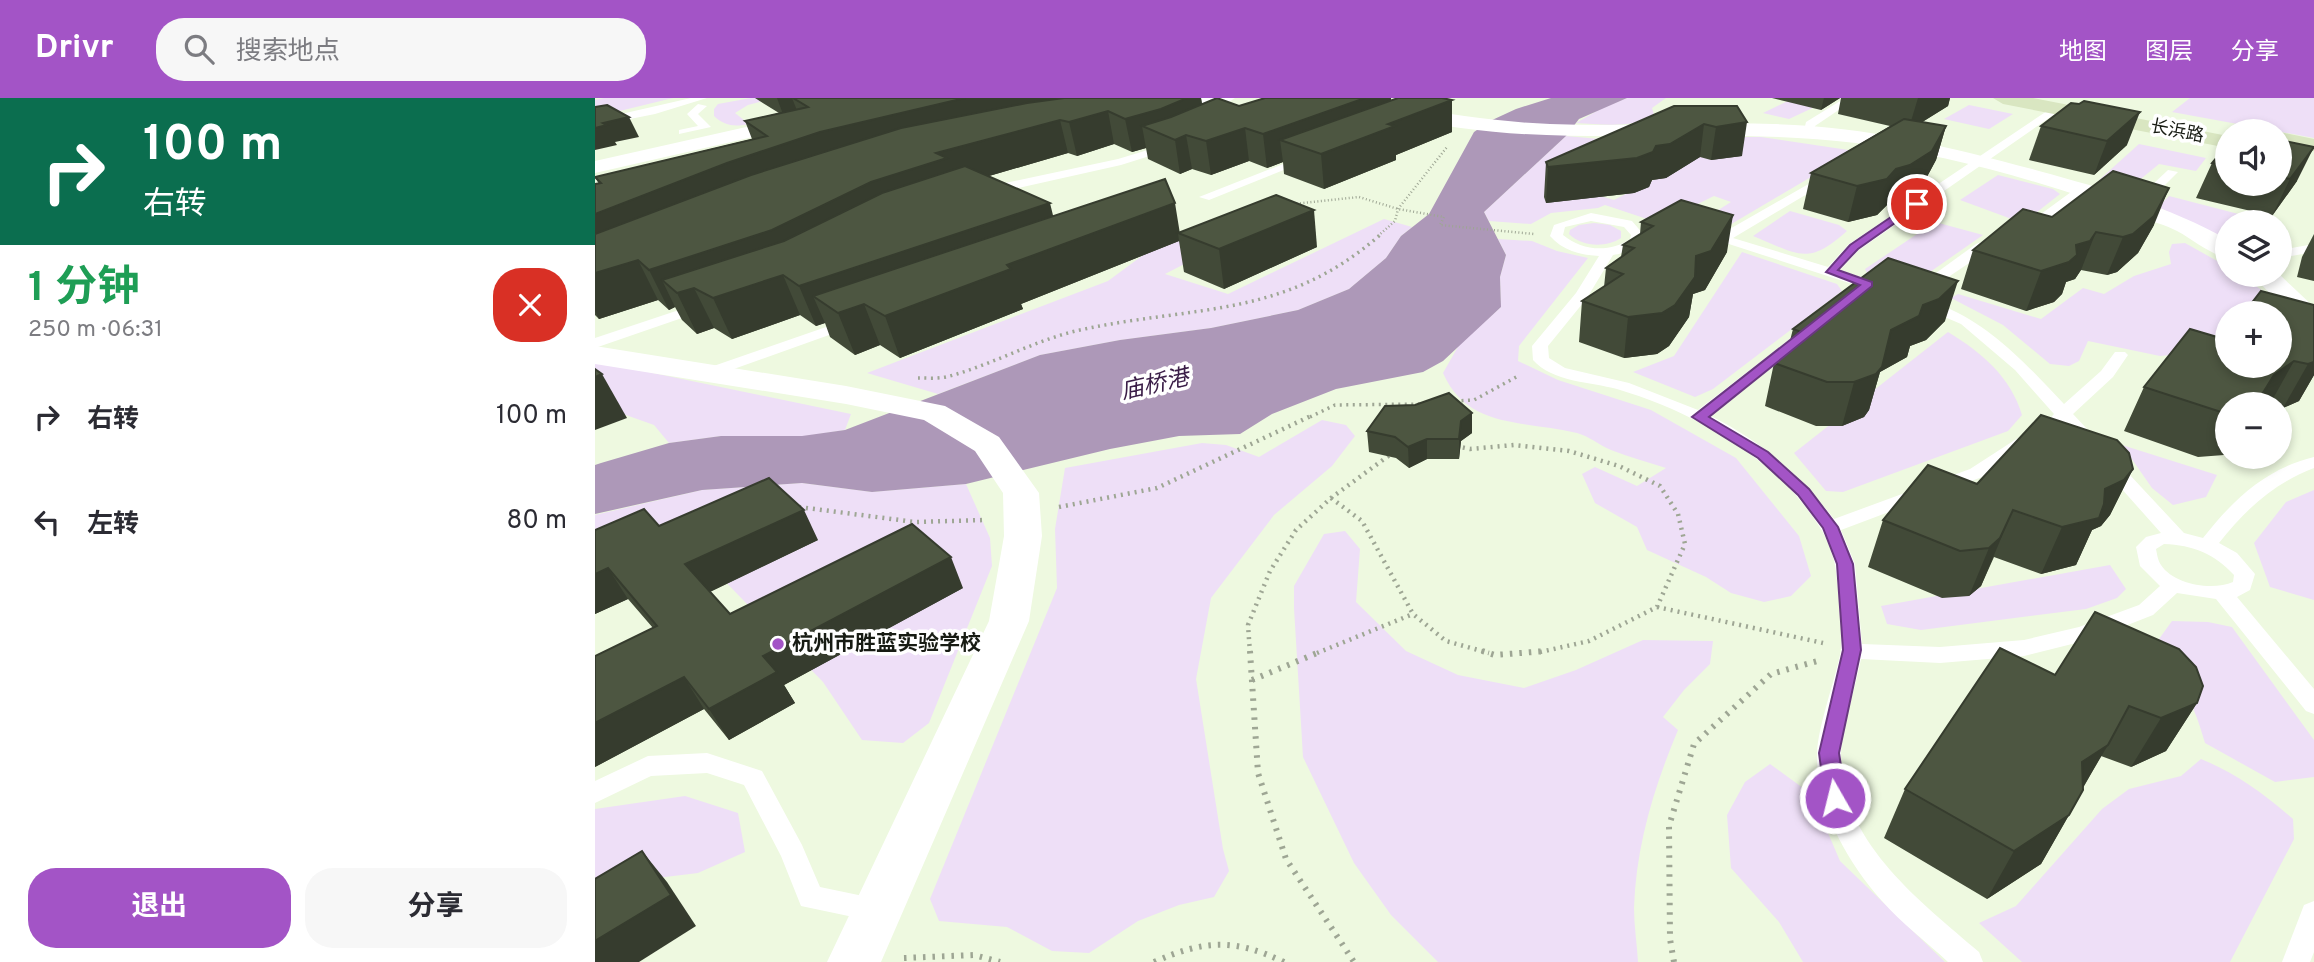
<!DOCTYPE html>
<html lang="zh">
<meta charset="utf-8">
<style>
:root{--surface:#fff;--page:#f7f7f7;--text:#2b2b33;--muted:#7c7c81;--accent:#a354c6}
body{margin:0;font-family:Overpass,"Noto Sans SC",sans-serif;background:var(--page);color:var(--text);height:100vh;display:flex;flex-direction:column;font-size:26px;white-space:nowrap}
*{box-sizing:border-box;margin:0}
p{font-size:23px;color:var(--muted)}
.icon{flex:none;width:38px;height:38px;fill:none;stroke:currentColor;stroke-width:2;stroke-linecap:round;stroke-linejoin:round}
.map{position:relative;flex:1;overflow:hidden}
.sheet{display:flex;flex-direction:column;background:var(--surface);width:595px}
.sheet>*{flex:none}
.hud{background:#0b6e4f;color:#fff;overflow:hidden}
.fabs{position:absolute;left:1620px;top:21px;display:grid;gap:14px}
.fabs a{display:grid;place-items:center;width:77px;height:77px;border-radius:50%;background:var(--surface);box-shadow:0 4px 10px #0003;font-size:35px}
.pin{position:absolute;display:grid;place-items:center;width:60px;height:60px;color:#fff;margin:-30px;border:4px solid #fff;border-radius:50%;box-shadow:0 2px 7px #0007}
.me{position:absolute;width:77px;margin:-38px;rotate:352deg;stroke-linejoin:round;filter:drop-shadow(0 0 5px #0008)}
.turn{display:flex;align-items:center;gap:24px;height:147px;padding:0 28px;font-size:32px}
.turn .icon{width:91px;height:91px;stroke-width:2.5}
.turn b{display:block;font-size:49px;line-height:60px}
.round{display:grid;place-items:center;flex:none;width:74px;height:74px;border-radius:28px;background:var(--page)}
.head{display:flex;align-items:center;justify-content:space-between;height:119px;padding:0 28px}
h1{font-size:42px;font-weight:700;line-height:52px;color:#1e9e55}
.button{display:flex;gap:14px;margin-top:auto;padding:14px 28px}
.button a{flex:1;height:80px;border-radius:28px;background:var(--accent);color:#fff;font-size:28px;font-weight:700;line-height:80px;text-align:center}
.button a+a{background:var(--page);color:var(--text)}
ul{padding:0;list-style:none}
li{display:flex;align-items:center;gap:21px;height:105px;padding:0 28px}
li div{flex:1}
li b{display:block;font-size:26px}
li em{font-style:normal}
header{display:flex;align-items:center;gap:42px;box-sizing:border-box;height:98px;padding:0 35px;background:var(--accent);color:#fff}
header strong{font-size:33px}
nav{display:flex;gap:38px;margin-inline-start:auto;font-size:24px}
.search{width:490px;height:63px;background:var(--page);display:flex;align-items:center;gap:18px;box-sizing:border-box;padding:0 24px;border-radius:28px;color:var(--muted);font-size:26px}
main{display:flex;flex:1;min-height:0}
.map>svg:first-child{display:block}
.green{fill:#eedff7}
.water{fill:#ad98b8}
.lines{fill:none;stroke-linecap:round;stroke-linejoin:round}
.path-far3{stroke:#9ea694;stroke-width:2.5;stroke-dasharray:1 2.5;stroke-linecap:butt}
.path-far2{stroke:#9ea694;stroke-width:3.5;stroke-dasharray:2 4.5;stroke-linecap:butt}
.path-far1{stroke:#9ea694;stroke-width:4.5;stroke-dasharray:2 5;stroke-linecap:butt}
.path{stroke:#9ea694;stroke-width:6;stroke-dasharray:2.5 7;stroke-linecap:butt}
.service{fill:#fff;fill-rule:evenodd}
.minor{fill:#fff;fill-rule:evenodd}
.secondary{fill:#d9e6c1;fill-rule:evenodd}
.wall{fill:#424a38}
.shaded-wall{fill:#363c2e}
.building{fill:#4d5641;stroke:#363c2e;stroke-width:2}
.route{fill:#a354c6;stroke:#6a3781;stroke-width:2}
.poi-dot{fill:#a354c6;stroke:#fff;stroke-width:2.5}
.labels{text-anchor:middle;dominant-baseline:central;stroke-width:7;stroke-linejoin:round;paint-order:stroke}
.far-street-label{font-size:18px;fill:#171b13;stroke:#fff}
.poi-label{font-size:21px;font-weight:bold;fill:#171b13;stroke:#fff;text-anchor:start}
.water-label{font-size:23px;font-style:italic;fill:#3a1d47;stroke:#fff}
</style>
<header>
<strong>Drivr</strong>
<div class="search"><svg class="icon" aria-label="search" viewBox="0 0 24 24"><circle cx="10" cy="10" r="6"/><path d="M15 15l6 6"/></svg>搜索地点</div>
<nav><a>地图</a><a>图层</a><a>分享</a></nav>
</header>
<main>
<section class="sheet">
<div class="hud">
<div class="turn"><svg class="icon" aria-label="right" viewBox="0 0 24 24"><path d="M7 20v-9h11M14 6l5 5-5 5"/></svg><div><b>100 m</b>右转</div></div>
</div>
<div class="head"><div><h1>1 分钟</h1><p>250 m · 06:31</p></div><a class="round" style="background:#d93025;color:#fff"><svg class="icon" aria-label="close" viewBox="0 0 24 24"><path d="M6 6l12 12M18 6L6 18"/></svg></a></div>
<ul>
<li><svg class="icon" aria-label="right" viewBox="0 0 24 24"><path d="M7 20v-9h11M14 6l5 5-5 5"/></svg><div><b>右转</b></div><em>100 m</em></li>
<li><svg class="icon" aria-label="left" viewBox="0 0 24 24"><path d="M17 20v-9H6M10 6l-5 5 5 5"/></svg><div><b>左转</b></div><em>80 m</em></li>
</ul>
<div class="button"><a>退出</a><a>分享</a></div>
</section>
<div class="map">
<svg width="1719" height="864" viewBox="0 0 1719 864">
<rect width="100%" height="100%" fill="#eef9e0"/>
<g class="green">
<polygon points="9,0 78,0 0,19 0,2"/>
<path d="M156,0H180L153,7L140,15L154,26C139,29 130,28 119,18V11L123,6Z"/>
<path d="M1032,0H1071L1057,10L1059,17C1038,31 1005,26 981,25L1007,10Z"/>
<polygon points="1199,0 1239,0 1194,21 1168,15"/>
<polygon points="1595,0 1719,0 1719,40 1577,14"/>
<polygon points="1374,7 1418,16 1394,31 1349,21"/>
<polygon points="971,38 1027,43 950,82 1019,102 1143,39 1166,39 1260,53 1133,128 1109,121 1136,104 1119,98 1064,125 1010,107 1003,110 956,115 936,126 894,123 889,114"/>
<polygon points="1544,46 1611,60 1601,73 1564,66 1536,89 1504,82"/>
<polygon points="1403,77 1458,91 1465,96 1433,121 1422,123 1365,102"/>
<polygon points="1574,98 1655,119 1666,124 1633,124 1633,142 1563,109"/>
<path d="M1195,113L1244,127L1252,133C1212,169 1203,156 1158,138Z"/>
<polygon points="789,121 817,129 806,138 791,160 754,191 703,212 616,230 525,242 445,257 343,296 272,275 513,183 559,149 527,132 634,143 570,176 633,196"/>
<polygon points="1340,124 1388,137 1312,190 1273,177 1270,171"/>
<path d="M999,125L1015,127L1026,133V140C1011,150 987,149 974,136L975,132L984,127Z"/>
<path d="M903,141L937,143L962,153L993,160L924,248L923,263L963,282L1056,312L1141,360L1204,438L1216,478L1196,498L1169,504L1136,495L1111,479L1052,452L1042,429L1000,405L987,376L1000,369L1042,388L1071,370C1053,364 1034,359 1016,352C1004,347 994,338 982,335C931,322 873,332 848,275L864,247L906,209L905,179L911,157Z"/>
<polygon points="1590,145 1633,169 1633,177 1645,177 1678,200 1659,215 1633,215 1633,230 1585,256 1565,258 1493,243 1484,263 1474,268 1455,266 1408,227 1356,200 1363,196 1446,221 1488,190 1509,196 1539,178 1576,166 1574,154 1577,146"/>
<polygon points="1147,154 1242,186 1247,193 1118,291 1100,299 1038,274 1079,258"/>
<path d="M1353,234C1387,255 1415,278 1427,317L1413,333L1248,394L1231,393L1199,355Z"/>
<polygon points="0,263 256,316 250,332 211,338 126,338 74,345 59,327 0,306"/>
<polygon points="727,322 751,327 760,338 737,368 679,417 616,500 601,581 628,751 634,773 619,799 584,807 543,823 494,855 457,853 412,829 344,823 335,801 462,490 460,431 470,370 607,345 631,347 664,359"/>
<polygon points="1527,347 1622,377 1611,399 1578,407 1557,390"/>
<polygon points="207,385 277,394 371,386 395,440 397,468 334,625 308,645 267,642 228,584 82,434 0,460 0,417 107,392"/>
<polygon points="1719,392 1719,502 1675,489 1659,445 1691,404"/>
<path d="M750,433L765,451L761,504L811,553L863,577L929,590L981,572L1048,542L1118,543L1115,566L1089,592L1068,619L1083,632C1059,689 1041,748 1039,810C1039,828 1042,846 1043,864H843L796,817L759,765L708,659L699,510V488L729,436Z"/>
<polygon points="1515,467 1531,491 1522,500 1491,511 1326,532 1292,526 1286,508"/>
<path d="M1577,523L1613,524L1637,529L1719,642V679L1680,684L1610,645C1598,602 1586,583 1559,548Z"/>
<path d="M1606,661C1641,675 1669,696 1698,721L1699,741L1635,864H1427L1384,825L1421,808L1507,711L1534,691L1586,678Z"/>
<polygon points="1175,666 1208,690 1230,728 1245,763 1350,864 1208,864 1184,824 1136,770 1132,717 1150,684"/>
<polygon points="90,698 143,715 150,754 103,775 21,785 0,790 0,711"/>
</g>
<polygon class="water" points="956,0 1032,0 984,21 971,38 889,114 911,157 905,179 906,209 848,263 828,274 741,291 677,316 645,336 584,338 515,351 371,386 277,394 207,385 107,392 0,416 0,367 6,365 74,345 126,338 207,338 250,332 445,257 525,242 616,230 703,212 754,191 791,160 806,138 834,116 879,34 895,23 921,11"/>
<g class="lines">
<g class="path-far3">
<polyline points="698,106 764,99 803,111 849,119 845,127 939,136"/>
<polyline points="783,138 800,123 803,111 852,49"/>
</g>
<g class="path-far2">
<path d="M323,280C333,280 345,281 355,278C399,266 440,242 485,232C599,207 689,221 785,137"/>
<polyline points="860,303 879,302 925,277"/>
<polyline points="715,319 740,307 830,306"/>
</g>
<g class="path-far1">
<polyline points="861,348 875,351 919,347 974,353 1024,368 1065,388 1083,416 1090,446 1062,509 994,543 941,555"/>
<polyline points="736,400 767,423 818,516 851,543 894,555"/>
<polyline points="204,409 320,424 390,422"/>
<polyline points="464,409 562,390 718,317"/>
<polyline points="1062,509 1228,545"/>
<polyline points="655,555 653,527 675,473 701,432 736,400 796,356"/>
<polyline points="722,555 818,516"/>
</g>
<g class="path">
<polyline points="655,553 663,675 691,761 759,864"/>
<polyline points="887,553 900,557 951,553"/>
<polyline points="657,582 727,553"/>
<polyline points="309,860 379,857 405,864"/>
<path d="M559,864C609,842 639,840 689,864"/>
<polyline points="1079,864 1075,841 1074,728 1099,646 1176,576 1226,562"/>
</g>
<g class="service">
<polygon points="96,0 112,0 60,16 0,28 0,22"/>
<polygon points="1250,0 1260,1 1220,28 1216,37 1208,37 1211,24"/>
<polygon points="103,6 112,8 103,16 116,29 84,36 84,32 103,28 92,16"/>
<polygon points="1458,9 1467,11 1264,152 1245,172 1292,188 1292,194 1282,194 1103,136 1109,132 1126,136 1231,76 1239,76 1239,80 1138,140 1233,169 1254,146"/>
<polygon points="576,45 580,46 580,50 526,67 392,97 386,93 392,89 523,61"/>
<polygon points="706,59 716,61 614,102 604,99"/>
<polygon points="1573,72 1583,74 1550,107 1542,107 1542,101"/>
<polygon points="1483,89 1493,91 1436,135 1428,135 1428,129"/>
<path d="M996,115L1037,123L1049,137C1045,151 1031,155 1018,157L992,200L953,248L954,260L970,270L1034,285L1103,312L1209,230H1219L1221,233L1219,236L1116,318C1166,343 1205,377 1239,421L1375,371L1426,338L1432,337L1441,342L1387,379L1246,432L1260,466L1267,546L1345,549L1429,542L1484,529L1544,507L1565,488L1545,468L1541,449L1551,439L1566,435L1468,325L1460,329L1454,328L1452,324L1459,316L1420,272L1366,226L1324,208V202C1333,200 1341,205 1350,209C1398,229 1434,269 1469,306L1506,273L1520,254H1530L1533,257L1518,279L1478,316L1589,435L1608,440C1638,402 1670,371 1719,359V370C1678,386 1651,411 1624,445L1642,455L1660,476L1655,492L1642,499L1719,591V616L1711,613L1621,501L1582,495L1558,517L1497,541L1429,558L1345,565L1266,561C1261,587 1247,631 1246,655C1244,743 1325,803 1384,854L1388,864H1353C1332,844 1306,825 1287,803C1253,765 1220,708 1222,655C1223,629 1239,585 1245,557C1249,540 1243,486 1240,467C1238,456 1231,438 1224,428C1180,359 1099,314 1022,291C996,284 957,284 938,262L937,248L981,195L1004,158C985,157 967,152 955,138L959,127ZM996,123L1029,129L1036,137L1035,141C1015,155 987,153 968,137L970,129ZM1569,446C1598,447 1620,456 1639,477L1638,484C1618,493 1579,487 1566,467C1563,463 1562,456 1561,451Z"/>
<polygon points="1401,139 1407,143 1331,194 1321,194 1319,191 1381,146"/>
<polygon points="1719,146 1719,154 1685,160 1685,152"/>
<polygon points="108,204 115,208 113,211 0,250 0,240"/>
<polygon points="257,220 262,221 264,224 262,227 119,278 107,278 105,275 107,272"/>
<polygon points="112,655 167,673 207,747 225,789 292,803 296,812 292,821 282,824 206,808 186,758 149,687 112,675 56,678 0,705 0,683 53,658"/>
<polygon points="1719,803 1719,854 1715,864 1687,864 1709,807"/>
</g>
<g class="minor">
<polygon points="586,0 640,0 631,6 559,15 550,9 559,3"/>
<path d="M808,8C857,17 906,24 955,26C1030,29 1104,24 1178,26C1269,28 1357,49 1444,73C1509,91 1574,108 1633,142V160C1614,156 1599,142 1582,133C1571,127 1558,124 1547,120C1455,86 1358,57 1261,45C1108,26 952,55 801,18L798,14Z"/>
<polygon points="204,17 214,23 211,27 0,75 0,63"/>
<polygon points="1657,177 1685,177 1719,209 1719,232 1709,230"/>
<polygon points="0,248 251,288 350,308 404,339 444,395 447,438 434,523 286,864 232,864 394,523 409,438 408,395 380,353 329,322 251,306 0,266"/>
</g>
<g class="secondary">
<polygon points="1398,0 1438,0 1633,38 1633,50 1408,6"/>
<polygon points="1685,34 1719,41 1719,53 1685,46"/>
</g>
</g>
<g class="wall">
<polygon points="160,0 606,0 607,6 644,8 796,3 857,34 801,57 801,62 729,91 689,76 688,64 672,70 654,63 616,77 597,71 585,76 553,61 551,50 537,54 519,46 482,58 473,55 394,78 458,118 585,134 722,149 629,191 589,174 584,143 426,206 428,211 305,260 285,247 260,257 235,239 230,225 221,228 205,217 137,241 119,230 102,236 87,222 80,209 74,212 63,202 4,221 0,217 0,86 4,86 0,79 157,41 150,23 184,15"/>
<polygon points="1177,0 1245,0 1226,12"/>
<polygon points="1246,0 1355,0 1353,8 1327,24 1351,28 1341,62 1327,88 1305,103 1292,107 1282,117 1253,124 1208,111 1216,75 1295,28 1243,16"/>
<polygon points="1142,8 1147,58 1116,62 1105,59 1071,80 1057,82 1054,89 1039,95 951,105 949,99 951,64"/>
<polygon points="1446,28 1532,47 1499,77 1434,62"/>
<polygon points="1685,42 1702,83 1677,118 1601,100 1617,65 1633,46 1633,86 1685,86"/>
<polygon points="1457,119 1559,127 1543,155 1522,174 1512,177 1486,172 1480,181 1471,184 1467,196 1459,204 1431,213 1366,191 1378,152"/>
<polygon points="1046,124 1132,154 1110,192 1098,196 1094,219 1074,248 1062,256 1029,260 984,244 987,203 1009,189 1011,170 1026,159 1028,147 1045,136"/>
<polygon points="1719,136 1719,183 1702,179 1707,159"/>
<polygon points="1719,207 1719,277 1704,303 1688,310 1685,309 1685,306 1633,306 1633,354 1629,357 1603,359 1529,333 1549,289 1629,241"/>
<polygon points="1350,223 1331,242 1315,248 1312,259 1285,274 1274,312 1269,319 1247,328 1221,328 1170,308 1179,265 1192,254 1198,231"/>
<polygon points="877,315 877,335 866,343 864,361 832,361 814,370 801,360 774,354 772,333"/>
<polygon points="1538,371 1515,417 1506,428 1497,432 1481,467 1446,476 1399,459 1386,488 1374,498 1347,500 1273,469 1288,422 1382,386"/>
<polygon points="64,428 223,442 115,494 135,516 368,490 189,587 200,605 134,642 109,611 0,669 58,530 33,501 0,516 0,432"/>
<polygon points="1460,577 1602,605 1571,653 1536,669 1506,658 1488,690 1474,717 1446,766 1392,801 1289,740 1310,691"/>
</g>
<g class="shaded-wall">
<polygon points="182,0 197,0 203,15 189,19"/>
<polygon points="370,0 551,0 369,34 0,162 0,116 132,65 225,34"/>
<polygon points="592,0 606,0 610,26 547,28 551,50 537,54 530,21"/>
<polygon points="770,0 796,0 797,23 685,42 688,64 672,70 668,36"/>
<polygon points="1229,0 1245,0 1226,12"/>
<polygon points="1323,0 1355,0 1353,8 1313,33"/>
<polygon points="857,2 857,34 801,57 801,62 729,91 726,56 793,26"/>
<polygon points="513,13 519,46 482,58 474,24"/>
<polygon points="1545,14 1532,47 1499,77 1512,43"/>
<polygon points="34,19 44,39 20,44 22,47 0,52 0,30 8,25"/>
<polygon points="465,22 473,55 360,88 99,190 119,230 102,236 82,195 67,182 80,209 74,212 54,172 276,84 341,55"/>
<polygon points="1152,24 1147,58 1116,62 1121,29"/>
<polygon points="1109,26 1105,59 1071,80 1057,82 1054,89 1039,95 951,105 953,69 1061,48"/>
<polygon points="1351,28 1341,62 1327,88 1305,103 1292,107 1282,117 1253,124 1262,88 1301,71"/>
<polygon points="650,30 654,63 616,77 611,43"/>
<polygon points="591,37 597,71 585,76 580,42"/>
<polygon points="1719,49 1702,83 1677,118 1695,81"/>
<polygon points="1574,90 1559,127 1543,155 1522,174 1512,177 1528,139"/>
<polygon points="455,105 464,142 269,206 285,247 260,257 243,215 218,198 230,225 221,228 204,188"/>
<polygon points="580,105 585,136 583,135 584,143 426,206 428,211 305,260 290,218 412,167"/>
<polygon points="719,112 722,149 629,191 624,151"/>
<polygon points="1138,117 1132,154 1110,192 1098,196 1094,219 1074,248 1062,256 1029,260 1033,219 1101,158"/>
<polygon points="1501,134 1486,172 1480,181 1471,184 1467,196 1459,204 1431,213 1446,173"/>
<polygon points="43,162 63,202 4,221 0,213 0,175"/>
<polygon points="188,177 205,217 137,241 118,200"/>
<polygon points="1363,183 1350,223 1331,242 1315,248 1312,259 1285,274 1274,312 1269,319 1247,328 1259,284 1296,232 1328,207"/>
<polygon points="1699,263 1675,306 1661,306 1679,277"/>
<polygon points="1719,264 1719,277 1704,303 1688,310 1713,266"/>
<polygon points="7,276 32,320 0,332 0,279"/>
<polygon points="877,315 877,335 866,343 864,361 864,341 866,323"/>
<polygon points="832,341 832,361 814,370 813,349"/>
<polygon points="1538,371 1515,417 1506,428 1497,432 1481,467 1446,476 1467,429 1510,391"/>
<polygon points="209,412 223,442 108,497 90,466"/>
<polygon points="1418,412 1386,488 1374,498 1394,450"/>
<polygon points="356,459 368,490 189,587 200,605 134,642 114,611 168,558"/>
<polygon points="13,470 33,501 0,516 0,476"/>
<polygon points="89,579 109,611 0,669 0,625"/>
<polygon points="1602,605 1571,653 1536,669 1566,620"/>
<polygon points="1513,647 1484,696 1487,664"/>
<polygon points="1474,717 1446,766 1392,801 1419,753"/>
<polygon points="47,753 72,784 101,828 44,864 0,864 0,843"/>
</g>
<g class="building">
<polygon points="198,0 370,0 225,34 132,65 0,116 0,86 6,85 0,79 172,38 150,23 213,9"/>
<polygon points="469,0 592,0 566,11 530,21 513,13 474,24 465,22 341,55 352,60 276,84 177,132 54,172 43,162 0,175 0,136 156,77 306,30 432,5"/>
<polygon points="622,0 644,8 670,0 770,0 668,36 650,30 611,43 591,37 580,42 547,28 576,19"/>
<polygon points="803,0 847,0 857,2 793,26 800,28 726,56 685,42"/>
<polygon points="1489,3 1545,14 1512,43 1446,28 1476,5 1484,6"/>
<polygon points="12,7 34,19 8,25 12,27 0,30 0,9"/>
<polygon points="1079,8 1142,8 1152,24 1121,29 1109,26 1075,46 1061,48 1058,54 1042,60 953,69 951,64"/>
<polygon points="1309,21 1351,28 1337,53 1315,67 1301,71 1292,81 1262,88 1216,75"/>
<polygon points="1685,42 1719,49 1695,81 1685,79"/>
<polygon points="1633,46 1633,68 1617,65"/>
<polygon points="370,68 455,105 204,188 188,177 118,200 99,190 82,195 67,182 189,143 287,95"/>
<polygon points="1518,73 1574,90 1559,118 1538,136 1528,139 1501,134 1495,143 1481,147 1482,157 1474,164 1446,173 1378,152 1428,111 1457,119"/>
<polygon points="570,81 580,105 412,167 416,171 290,218 269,206 243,215 218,198"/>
<polygon points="681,97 719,112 624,151 583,135"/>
<polygon points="1086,102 1138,117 1116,153 1101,158 1100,179 1080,207 1067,215 1033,219 987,203 1028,176 1011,170 1039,150 1028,147 1058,128 1046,124"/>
<polygon points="1293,160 1363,183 1344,201 1328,207 1324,218 1296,232 1287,269 1281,276 1259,284 1232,284 1179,265 1214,237 1198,231"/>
<polygon points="1666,193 1719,207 1719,264 1713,266 1699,263 1679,277 1661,306 1633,306 1633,314 1626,314 1549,289 1595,231 1629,241 1633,236 1633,268 1685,268 1685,215 1649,215"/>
<polygon points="0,271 7,276 0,279"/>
<polygon points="854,295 877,315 866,323 864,341 832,341 813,349 800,339 772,333 790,308 820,307"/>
<polygon points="1446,317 1522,342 1534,355 1538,371 1529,382 1510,391 1509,406 1504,420 1467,429 1418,412 1405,440 1394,450 1365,453 1288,422 1333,367 1382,386"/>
<polygon points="174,380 209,412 90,466 135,516 317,426 356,459 168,558 182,574 114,611 89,579 0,625 0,558 62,528 13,470 0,476 0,432 49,411 64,428"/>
<polygon points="1500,514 1584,551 1601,569 1608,588 1602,605 1566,620 1534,608 1513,647 1487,664 1488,692 1474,717 1419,753 1310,691 1405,550 1460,577"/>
<polygon points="47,753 76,797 0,843 0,781"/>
</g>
<polygon class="route" points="1318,104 1327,106 1263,151 1243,172 1277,184 1277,188 1114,319 1173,354 1214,391 1243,429 1258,466 1266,552 1244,655 1251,700 1248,706 1240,709 1233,706 1230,700 1224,655 1248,552 1242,466 1228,430 1203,397 1163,360 1097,319 1265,187 1231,174 1255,147"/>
<circle class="poi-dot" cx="183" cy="546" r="7"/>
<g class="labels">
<g class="far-street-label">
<text transform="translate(1582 34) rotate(11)">长浜路</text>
</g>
<g class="poi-label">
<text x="197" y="546">杭州市胜蓝实验学校</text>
</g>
<g class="water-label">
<text transform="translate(560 288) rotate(-13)">庙桥港</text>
</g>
</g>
</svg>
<div class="fabs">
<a><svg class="icon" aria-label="sound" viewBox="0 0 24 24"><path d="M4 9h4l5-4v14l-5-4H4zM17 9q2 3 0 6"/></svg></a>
<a><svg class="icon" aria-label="layers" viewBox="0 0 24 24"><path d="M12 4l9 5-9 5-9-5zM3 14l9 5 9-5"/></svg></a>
<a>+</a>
<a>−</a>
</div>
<div class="pin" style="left:1322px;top:106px;background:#d93025"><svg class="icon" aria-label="arrive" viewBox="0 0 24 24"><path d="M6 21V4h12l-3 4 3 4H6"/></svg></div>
<svg class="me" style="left:1240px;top:700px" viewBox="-20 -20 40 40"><circle r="17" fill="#a354c6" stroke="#fff" stroke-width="3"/><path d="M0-11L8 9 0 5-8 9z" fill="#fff"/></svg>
</div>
</main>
